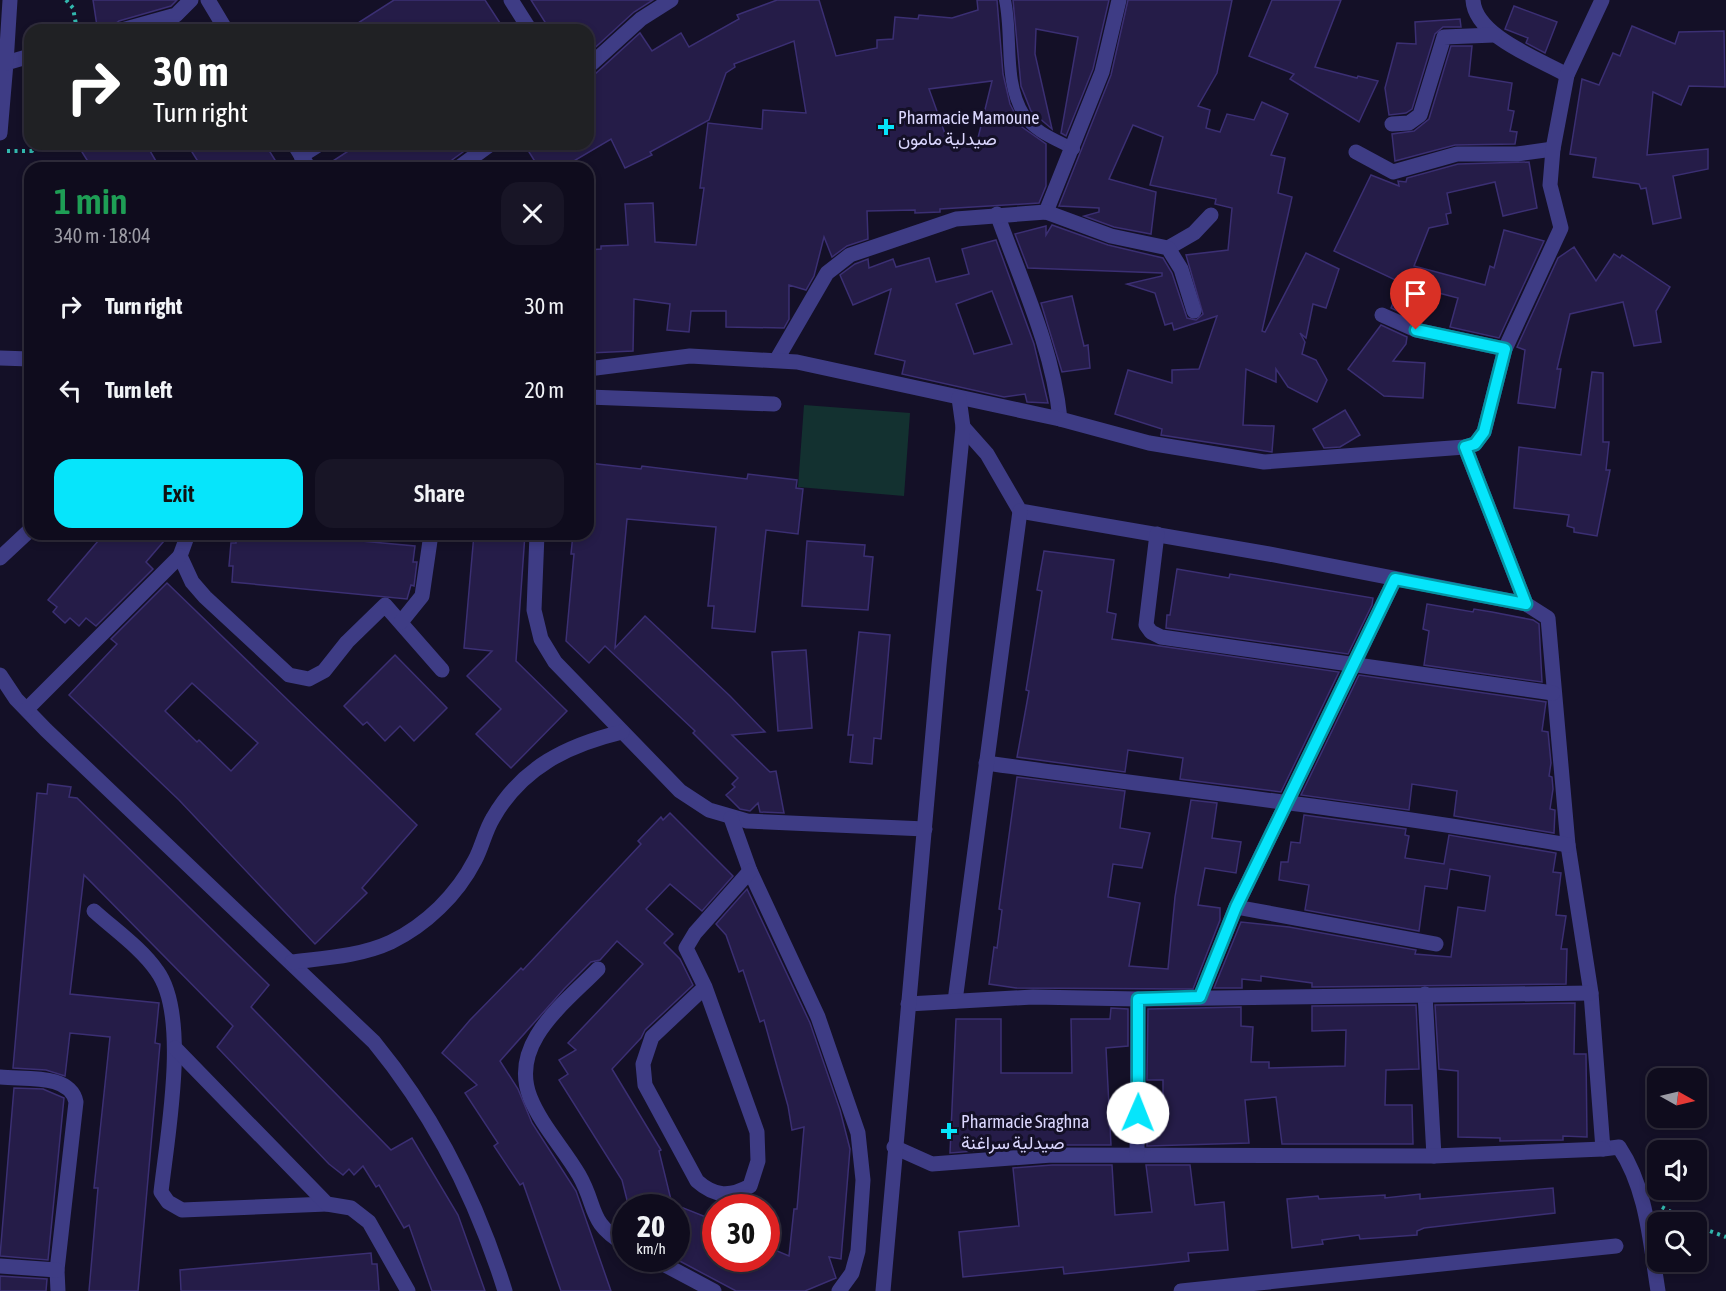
<!DOCTYPE html>
<meta charset="utf-8">
<style>
:root{--surface:#0f0c1d;--page:#181526;--text:#f1f3f6;--muted:#9b9ba4;--line:#2f2c3b;--accent:#06e5fb}
body{margin:0;font-family:"Asap Condensed",Vazirmatn,sans-serif;background:var(--page);color:var(--text);height:100vh;display:flex;flex-direction:column;font-size:22px;white-space:nowrap}
*{box-sizing:border-box;margin:0}
p{font-size:20px;color:var(--muted)}
.icon{flex:none;width:33px;height:33px;fill:none;stroke:currentColor;stroke-width:2;stroke-linecap:round;stroke-linejoin:round}
.map{position:relative;flex:1;overflow:hidden}
.details{position:absolute;left:24px;top:162px;width:570px;height:378px;display:flex;flex-direction:column;background:var(--surface);border-radius:18px;box-shadow:0 3px 9px #0003,0 0 0 2px var(--line)}
.details>*{flex:none}
.hud{position:absolute;left:24px;top:24px;width:570px;height:126px;border-radius:18px;box-shadow:0 3px 9px #0003,0 0 0 2px var(--line);background:#202124;color:#fff;overflow:hidden}
.needle{width:39px;rotate:98deg}
.controls{position:absolute;left:1647px;top:1068px;display:grid;gap:12px}
.controls a{display:grid;place-items:center;width:60px;height:60px;border-radius:12px;background:var(--surface);box-shadow:0 3px 9px #0003,0 0 0 2px var(--line);font-size:30px}
.speed{position:absolute;left:612px;top:1194px;display:flex;gap:12px;font-size:30px;font-weight:700;text-align:center}
.speed>*{display:grid;place-content:center;width:78px;height:78px;border-radius:50%;background:var(--surface);box-shadow:0 3px 9px #0003,0 0 0 2px var(--line);line-height:1}
.speed small{font-size:15px;font-weight:400}
.speed .limit{border:9px solid #d22;background:#fff;color:#111}
.pin{position:absolute;display:grid;place-items:center;width:51px;height:51px;color:#fff;margin:-62px -26px;border-radius:50% 50% 50% 0;rotate:-45deg;box-shadow:0 0 6px #0007}
.pin .icon{rotate:45deg}
.me{position:absolute;width:66px;margin:-33px;rotate:1deg;stroke-linejoin:round;filter:drop-shadow(0 0 4px #0008)}
.turn{display:flex;align-items:center;gap:21px;height:126px;padding:0 30px;font-size:27px}
.turn .icon{width:78px;height:78px;stroke-width:2.5}
.turn b{display:block;font-size:42px;line-height:51px}
.round{display:grid;place-items:center;flex:none;width:63px;height:63px;border-radius:18px;background:var(--page)}
.head{display:flex;align-items:center;justify-content:space-between;height:102px;padding:0 30px}
h1{font-size:36px;font-weight:600;line-height:45px;color:#1e9e55}
.button{display:flex;gap:12px;margin-top:auto;padding:12px 30px}
.button a{flex:1;height:69px;border-radius:18px;background:var(--accent);color:#111;font-size:24px;font-weight:600;line-height:69px;text-align:center}
.button a+a{background:var(--page);color:var(--text)}
ul{padding:0;list-style:none}
li{display:flex;align-items:center;gap:18px;height:84px;padding:0 30px}
li div{flex:1}
li b{display:block;font-size:22px}
li em{font-style:normal}
.map>svg:first-child{display:block}
.green{fill:#133130}
.building{fill:#251c48;stroke:#3b2f73;stroke-width:1.5;fill-rule:evenodd}
.lines{fill:none;stroke-linecap:round;stroke-linejoin:round}
.path{stroke:#32b8ae;stroke-width:4;stroke-dasharray:3 4.5;stroke-linecap:butt}
.service{stroke:#3e3c85;stroke-width:12}
.minor{stroke:#3e3c85;stroke-width:15}
.tertiary{stroke:#3e3c85;stroke-width:15}
.route-casing{stroke:#0495a3;stroke-width:15}
.route{stroke:#06e5fb;stroke-width:10}
.poi-dot{fill:#06e5fb;stroke:#141027;stroke-width:2}
.labels{text-anchor:middle;dominant-baseline:central;stroke-width:6;stroke-linejoin:round;paint-order:stroke}
.poi-label{font-size:18px;fill:#dbd7fe;stroke:#141027;text-anchor:start}
</style>
<div class="map">
<svg width="1726" height="1291" viewBox="0 0 1726 1291">
<rect width="100%" height="100%" fill="#141027"/>
<polygon class="green" points="804,405 910,413 904,496 798,487"/>
<g class="building">
<polygon points="93,0 177,0 171,6 119,21 108,29 107,24 97,26"/>
<polygon points="394,0 485,0 500,23 489,30 347,30"/>
<polygon points="531,0 653,0 634,12 588,54 588,30 550,30"/>
<path d="M777,0H819L836,56L877,48V40L893,39L895,17L918,19L919,15L952,18L978,10L977,0H997L1003,74L1010,104L1022,127L1046,144V186L1039,203L940,209V212L915,213V210L867,211L868,239L847,246L832,257L824,237L814,276L806,290L789,285V319L784,328L726,327V311H691L689,332L667,330L670,304L634,299L633,351L589,353L591,322H588V250L601,249V246L628,245L625,204L653,203L655,242L696,245L704,188H700L708,123L762,129L763,110L806,113L794,41L734,64L735,67L726,73L709,120L650,152L652,155L625,168L611,139L562,168H539L524,144H588V76L595,74L640,33L652,51L681,33L689,47L739,19L737,15ZM992,81L977,142H948L929,89Z"/>
<polygon points="1013,0 1109,0 1093,69 1066,136 1061,133 1078,37 1036,29 1035,54 1052,129 1031,111 1021,86"/>
<polygon points="1128,0 1232,0 1217,73 1198,106 1210,110 1206,128 1220,132 1227,114 1254,120 1262,102 1288,114 1271,155 1285,158 1278,193 1292,197 1262,331 1265,332 1306,253 1339,269 1326,308 1313,304 1306,338 1300,333 1305,342 1302,354 1316,360 1327,380 1317,402 1288,387 1276,369 1276,382 1246,369 1243,425 1274,426 1272,452 1161,435 1162,429 1115,414 1128,370 1172,383 1172,370 1199,369 1217,316 1174,330 1172,323 1165,325 1155,293 1127,284 1162,276 1162,273 1028,268 1015,234 1046,226 1046,235 1052,225 1108,245 1163,258 1172,273 1187,318 1196,320 1203,314 1186,255 1228,250 1232,208 1215,204 1216,199 1150,185 1163,137 1133,125 1109,179 1156,192 1151,234 1114,227 1084,216 1099,212 1099,208 1059,206 1111,75"/>
<polygon points="1272,0 1341,0 1315,67 1357,78 1358,76 1378,81 1359,122 1290,79 1294,74 1249,56"/>
<polygon points="1514,6 1557,22 1545,53 1526,43 1528,38 1505,29"/>
<polygon points="1460,19 1461,27 1443,27 1435,34 1412,109 1406,113 1389,115 1385,88 1397,43 1416,44 1415,22"/>
<polygon points="1632,26 1675,44 1679,32 1724,31 1725,87 1689,86 1681,105 1653,92 1647,155 1708,149 1708,169 1673,176 1681,218 1653,224 1646,188 1641,189 1639,184 1593,177 1596,158 1570,154 1582,79 1599,85 1613,53 1620,56"/>
<polygon points="1451,46 1472,46 1469,76 1512,83 1508,110 1514,111 1510,131 1517,132 1515,144 1455,145 1395,161 1392,134 1414,131 1429,119"/>
<polygon points="77,144 146,144 160,168 92,168"/>
<polygon points="187,144 265,144 280,168 202,168"/>
<polygon points="359,144 474,144 452,160 447,168 322,168"/>
<polygon points="1529,162 1537,208 1503,216 1495,182 1447,193 1451,213 1446,214 1448,224 1429,228 1414,266 1485,285 1490,266 1494,268 1504,230 1544,241 1499,338 1450,327 1458,298 1427,290 1415,319 1391,308 1402,283 1334,251 1371,175 1399,186 1398,181 1406,182 1407,178 1458,164"/>
<path d="M996,240L1034,344L1048,403L1027,402L1025,394L1004,397L902,374L905,361L875,354L891,289L853,305L840,275L855,264L868,259L869,268L893,259L896,267L929,258L936,282L969,274L962,249ZM992,291L1012,344L974,354L956,304Z"/>
<polygon points="1574,247 1596,281 1614,254 1620,258 1622,255 1670,287 1656,311 1661,342 1634,346 1623,302 1570,314 1557,369 1561,369 1555,408 1518,403 1525,350 1517,347 1558,258"/>
<polygon points="1072,296 1084,346 1088,345 1090,368 1062,372 1041,303"/>
<polygon points="1381,325 1407,337 1406,344 1393,361 1425,363 1423,398 1384,396 1348,369"/>
<polygon points="1592,372 1603,373 1603,442 1609,442 1606,470 1610,470 1597,536 1574,532 1574,528 1567,526 1569,515 1514,508 1519,447 1581,455"/>
<polygon points="1345,410 1360,435 1340,447 1324,448 1313,429"/>
<polygon points="589,463 641,469 642,466 747,479 748,474 797,480 796,488 803,489 798,534 766,530 755,632 712,628 714,606 708,606 716,527 627,519 615,648 645,616 730,696 765,732 732,735 770,772 776,771 784,813 760,812 758,803 750,811 740,809 726,795 735,787 732,784 738,778 693,733 695,731 605,646 589,663 566,641 574,554 571,554 573,534 588,534"/>
<polygon points="104,534 170,534 146,562 153,569 96,626 86,618 79,626 70,618 65,623 53,612 57,607 48,600"/>
<polygon points="236,534 285,534 415,546 413,562 417,562 414,586 411,585 407,599 232,582 233,566 229,566 231,543 236,543"/>
<polygon points="474,534 525,534 516,661 567,711 511,768 476,734 501,709 467,676 492,651 464,648"/>
<polygon points="807,541 865,545 864,556 873,557 868,610 802,606"/>
<polygon points="1044,551 1114,560 1107,612 1116,614 1112,639 1339,672 1281,792 1180,779 1183,758 1128,750 1125,772 1017,757 1029,691 1026,690 1042,591 1037,590"/>
<polygon points="1177,569 1229,578 1230,574 1373,598 1372,605 1348,654 1166,628 1167,615 1170,615"/>
<path d="M167,583L417,825L362,888L367,893L315,944L179,800L69,695L117,644L111,639ZM192,683L258,743L231,771L199,740L197,742L165,711Z"/>
<polygon points="1427,604 1473,612 1474,609 1492,612 1533,620 1539,624 1542,682 1424,665 1429,631 1423,629"/>
<polygon points="859,632 890,635 881,739 874,738 872,764 850,762 853,735 848,735"/>
<polygon points="806,650 812,728 778,731 772,652"/>
<polygon points="395,655 447,708 414,741 400,726 385,741 367,722 363,725 344,706"/>
<polygon points="1359,675 1546,702 1542,731 1548,732 1551,763 1549,776 1552,777 1553,789 1550,809 1555,810 1554,833 1454,816 1457,791 1412,784 1409,810 1301,795"/>
<polygon points="1017,777 1125,791 1120,828 1150,833 1142,868 1113,864 1108,897 1140,903 1129,966 1168,969 1175,897 1191,800 1217,803 1212,838 1241,842 1236,873 1205,868 1198,905 1220,908 1220,920 1193,989 1016,988 989,984 994,947 997,948 1002,910 999,909"/>
<polygon points="48,784 71,787 69,797 77,798 269,985 251,1007 391,1150 412,1138 458,1215 485,1291 432,1291 409,1225 404,1228 379,1185 376,1187 363,1166 354,1175 349,1169 343,1175 329,1164 217,1047 233,1026 84,875 70,994 159,1003 155,1043 160,1044 138,1291 89,1291 98,1188 94,1188 110,1037 70,1033 65,1076 46,1070 13,1068 37,793 47,794"/>
<polygon points="670,813 733,876 702,911 670,884 646,909 673,934 664,943 680,959 693,985 645,1030 641,1038 612,1069 661,1150 659,1151 673,1208 629,1208 622,1180 559,1080 568,1074 559,1060 576,1050 568,1043 643,964 617,941 600,960 591,962 564,989 500,1061 518,1089 532,1123 576,1191 611,1291 561,1291 523,1183 520,1185 494,1146 498,1143 465,1093 477,1085 442,1053 470,1020 521,968 523,970 641,844 638,841 661,817 663,820"/>
<polygon points="1304,815 1406,829 1405,835 1409,836 1405,858 1444,864 1449,835 1556,853 1553,872 1561,873 1556,915 1566,916 1561,949 1567,949 1566,984 1312,987 1312,983 1261,976 1261,981 1242,979 1242,988 1214,988 1241,922 1289,927 1416,950 1415,954 1451,957 1458,907 1485,911 1490,876 1450,869 1447,889 1425,886 1419,931 1305,910 1309,885 1279,880 1281,862 1288,862 1291,842 1300,843"/>
<polygon points="747,889 810,1023 840,1110 850,1149 841,1259 829,1257 836,1278 805,1291 736,1291 674,1258 676,1258 676,1205 716,1221 716,1258 766,1258 770,1248 789,1256 794,1209 797,1209 804,1127 792,1130 788,1106 764,1020 760,1022 743,970 739,972 726,935 716,924"/>
<polygon points="1575,1003 1574,1054 1586,1054 1587,1137 1563,1136 1563,1140 1500,1141 1500,1138 1458,1137 1458,1071 1439,1069 1435,1005"/>
<polygon points="1416,1005 1419,1069 1386,1070 1385,1105 1412,1105 1413,1144 1282,1144 1276,1097 1245,1100 1249,1143 1147,1146 1147,1118 1163,1118 1163,1080 1147,1080 1148,1009 1241,1007 1241,1026 1253,1027 1251,1062 1269,1062 1269,1068 1345,1066 1346,1030 1312,1031 1312,1006"/>
<polygon points="1111,1008 1128,1009 1128,1046 1106,1048 1111,1145 1051,1145 950,1153 956,1019 1001,1019 1001,1073 1072,1073 1071,1019 1110,1019"/>
<polygon points="14,1088 43,1089 64,1098 48,1260 0,1256"/>
<polygon points="1052,1165 1112,1165 1115,1215 1152,1212 1146,1165 1190,1165 1195,1205 1224,1202 1228,1250 1188,1253 1189,1261 1153,1265 1064,1274 1063,1267 963,1277 959,1232 1019,1226 1013,1168"/>
<polygon points="1553,1188 1555,1213 1424,1228 1417,1231 1417,1235 1360,1239 1359,1235 1322,1240 1323,1244 1292,1248 1287,1199 1318,1196 1319,1199 1385,1195 1385,1198 1420,1194 1420,1199"/>
<polygon points="371,1253 372,1264 377,1264 379,1291 181,1291 180,1270"/>
<polygon points="0,1276 47,1279 46,1291 0,1291"/>
</g>
<g class="lines">
<g class="path">
<polyline points="66,0 73,8 77,30"/>
<polyline points="7,151 32,151 35,144"/>
<polyline points="1662,1207 1689,1222"/>
<polyline points="1696,1226 1726,1237"/>
</g>
<path class="service" d="M1005,0C1013,37 1003,81 1024,115C1034,132 1057,140 1074,149"/>
<g class="minor">
<polyline points="208,0 226,30"/>
<polyline points="511,0 530,30"/>
<path d="M1473,0C1475,36 1539,59 1567,75"/>
<polyline points="122,30 176,15 191,0"/>
<polyline points="588,67 641,19 671,0"/>
<polyline points="1392,124 1409,123 1420,115 1444,37 1494,35"/>
<polyline points="0,133 6,63 30,56"/>
<polyline points="294,144 309,168"/>
<polyline points="1356,152 1393,172 1457,154 1517,154 1553,149"/>
<polyline points="301,156 320,144"/>
<polyline points="458,168 491,144"/>
<polyline points="1046,212 1102,72 1119,0"/>
<path d="M997,214C1021,281 1053,349 1060,419"/>
<polyline points="1168,248 1194,233 1211,215"/>
<polyline points="1382,315 1416,330 1505,349"/>
<polyline points="0,358 30,359"/>
<polyline points="777,359 827,273 850,255 956,219 1046,212 1111,236 1168,248 1181,269 1194,311"/>
<polyline points="588,369 690,356 797,362 1060,419 1149,443 1264,462 1465,447 1475,444 1484,432 1505,349 1561,228 1550,185 1553,149 1567,75 1602,0"/>
<polyline points="588,397 774,404"/>
<path d="M963,427L987,454L1020,511L1269,554L1526,604L1548,618L1568,845L1591,993L1603,1149L1619,1147C1647,1189 1650,1242 1658,1291"/>
<polyline points="1465,447 1526,604"/>
<polyline points="188,534 180,556 192,582 205,597 289,675 309,679 324,671 347,642 385,605 442,670"/>
<polyline points="537,534 534,610 541,639 555,662 680,791 709,810 747,821 925,829"/>
<polyline points="1157,534 1146,625 1151,632 1161,637 1553,693"/>
<polyline points="0,558 30,530"/>
<polyline points="401,622 422,596 431,534"/>
<path d="M0,675L16,699L46,730L374,1042C434,1115 477,1201 505,1291"/>
<polyline points="27,709 180,556"/>
<path d="M986,763C1180,790 1375,811 1568,845"/>
<polyline points="731,818 750,871 818,1017 858,1133 863,1180 858,1251 852,1273 839,1291"/>
<polyline points="1236,907 1436,944"/>
<path d="M94,911C115,930 141,948 157,971C190,1016 167,1137 161,1192L168,1202L182,1210L327,1204"/>
<path d="M292,962C325,958 361,956 391,942C426,925 457,895 475,860C482,847 485,831 493,818C522,767 568,745 622,732"/>
<path d="M598,969C565,1003 509,1043 530,1097C541,1125 564,1149 579,1175C598,1208 587,1222 626,1245"/>
<path d="M705,987L652,1037L643,1064L645,1085L697,1181C715,1197 730,1197 750,1186L758,1161L757,1132L705,987L686,948L695,933L750,871"/>
<polyline points="1425,994 1434,1156"/>
<polyline points="1200,997 1236,907 1395,579"/>
<polyline points="955,1001 1020,511"/>
<polyline points="908,1004 1033,997 1138,999 1591,993"/>
<polyline points="175,1048 327,1204 351,1208 369,1222 408,1291"/>
<path d="M0,1077C24,1080 70,1073 76,1102L57,1270L58,1291"/>
<polyline points="894,1147 932,1164 1052,1155 1434,1156 1603,1149"/>
<polyline points="1137,1154 1138,999"/>
<polyline points="652,1258 714,1291"/>
<polyline points="0,1266 57,1270"/>
<polyline points="883,1291 939,665 963,427 959,398"/>
<polyline points="1181,1291 1616,1246"/>
</g>
<polyline class="tertiary" points="0,63 6,63 10,0"/>
</g>
<g class="lines">
<defs>
<polyline id="route" points="1138,1113 1138,999 1200,997 1236,907 1395,579 1526,604 1465,447 1475,444 1484,432 1505,349 1416,330"/>
</defs>
<use href="#route" class="route-casing"/>
<use href="#route" class="route"/>
</g>
<g class="poi-dot">
<path d="M883 118h6v6h6v6h-6v6h-6v-6h-6v-6h6z"/>
<path d="M946 1122h6v6h6v6h-6v6h-6v-6h-6v-6h6z"/>
</g>
<g class="labels">
<g class="poi-label">
<text x="898" y="117">Pharmacie Mamoune<tspan x="898" dy="21">صيدلية مامون</tspan></text>
<text x="961" y="1121">Pharmacie Sraghna<tspan x="961" dy="21">صيدلية سراغنة</tspan></text>
</g>
</g>
</svg>
<div class="controls">
<a><svg class="needle" viewBox="-14 -14 28 28"><path d="M0-13l5 13h-10z" fill="#e53935"/><path d="M0 13l5-13h-10z" fill="#9b9ba4"/></svg></a>
<a><svg class="icon" aria-label="sound" viewBox="0 0 24 24"><path d="M4 9h4l5-4v14l-5-4H4zM17 9q2 3 0 6"/></svg></a>
<a><svg class="icon" aria-label="search" viewBox="0 0 24 24"><circle cx="10" cy="10" r="6"/><path d="M15 15l6 6"/></svg></a>
</div>
<div class="speed"><div>20<small>km/h</small></div><div class="limit">30</div></div>
<div class="pin" style="left:1416px;top:330px;background:#d93025"><svg class="icon" aria-label="arrive" viewBox="0 0 24 24"><path d="M6 21V4h12l-3 4 3 4H6"/></svg></div>
<svg class="me" style="left:1138px;top:1113px" viewBox="-20 -20 40 40"><circle r="19" fill="#fff"/><path d="M0-13L10 11 0 6-10 11z" fill="#06e5fb"/></svg>
<div class="hud">
<div class="turn"><svg class="icon" aria-label="right" viewBox="0 0 24 24"><path d="M7 20v-9h11M14 6l5 5-5 5"/></svg><div><b>30 m</b>Turn right</div></div>
</div>
<section class="details">
<div class="head"><div><h1>1 min</h1><p>340 m · 18:04</p></div><a class="round"><svg class="icon" aria-label="close" viewBox="0 0 24 24"><path d="M6 6l12 12M18 6L6 18"/></svg></a></div>
<ul>
<li><svg class="icon" aria-label="right" viewBox="0 0 24 24"><path d="M7 20v-9h11M14 6l5 5-5 5"/></svg><div><b>Turn right</b></div><em>30 m</em></li>
<li><svg class="icon" aria-label="left" viewBox="0 0 24 24"><path d="M17 20v-9H6M10 6l-5 5 5 5"/></svg><div><b>Turn left</b></div><em>20 m</em></li>
</ul>
<div class="button"><a>Exit</a><a>Share</a></div>
</section>
</div>
